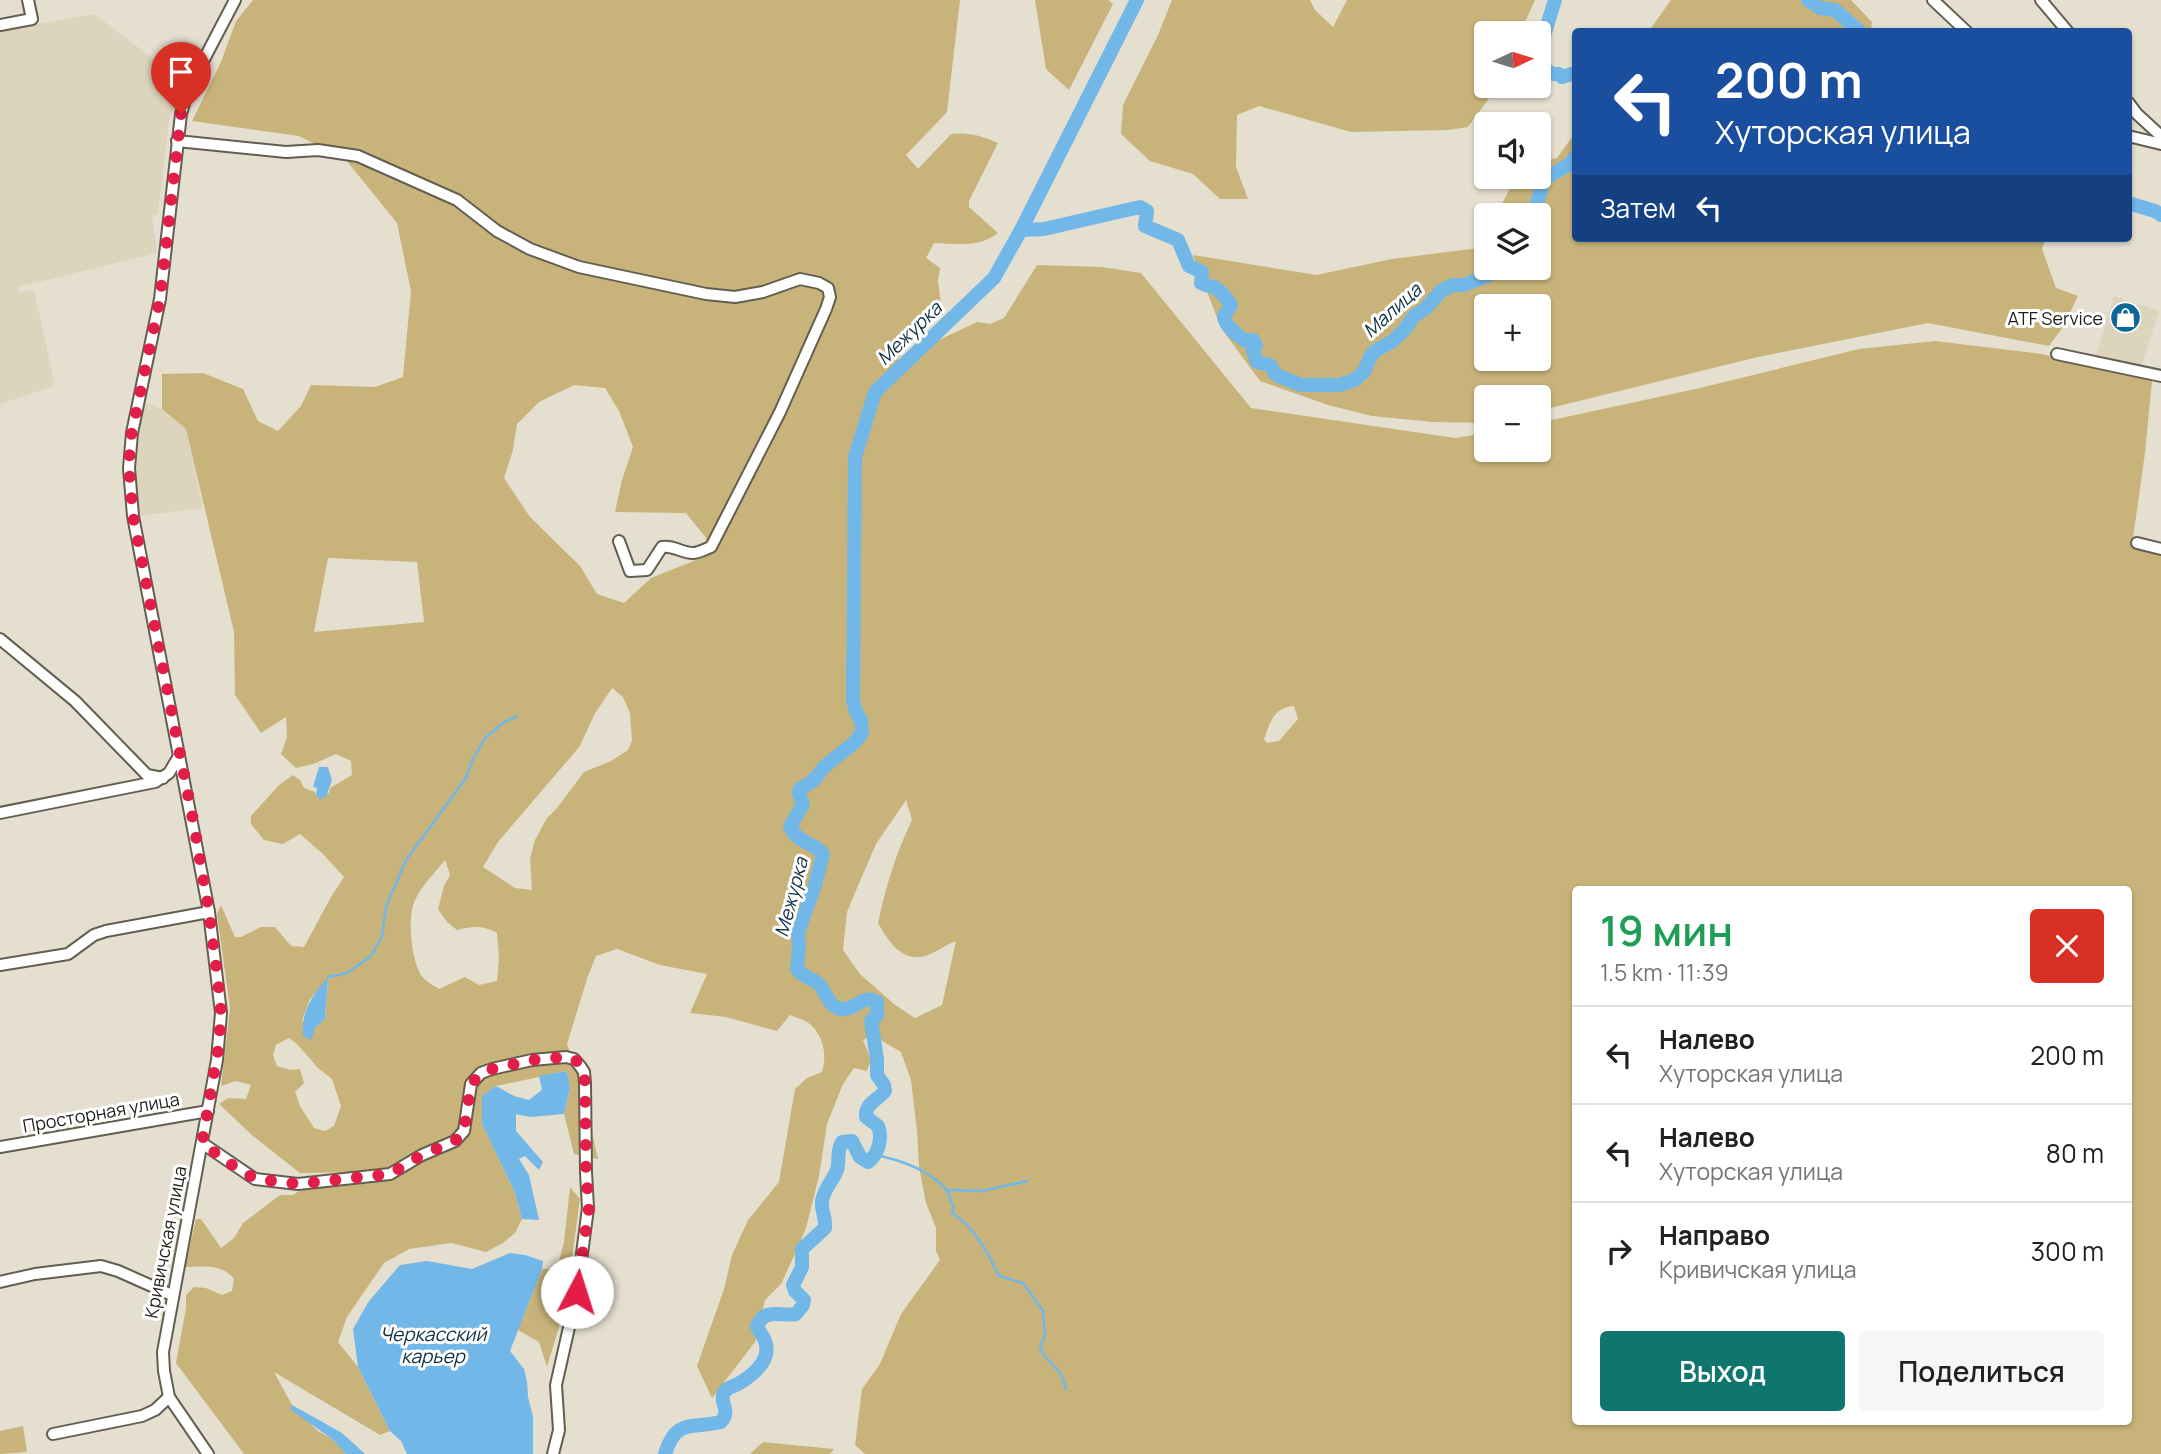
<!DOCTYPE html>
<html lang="ru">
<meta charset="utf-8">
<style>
:root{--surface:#fff;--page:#f6f6f6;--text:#202124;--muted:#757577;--line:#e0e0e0;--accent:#0f766e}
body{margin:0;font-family:Manrope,sans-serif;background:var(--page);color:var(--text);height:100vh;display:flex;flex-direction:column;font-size:26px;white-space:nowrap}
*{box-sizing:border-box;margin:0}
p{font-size:23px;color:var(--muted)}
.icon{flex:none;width:38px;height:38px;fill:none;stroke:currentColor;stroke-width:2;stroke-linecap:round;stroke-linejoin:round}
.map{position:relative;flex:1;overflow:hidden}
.details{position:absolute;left:1572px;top:886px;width:560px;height:539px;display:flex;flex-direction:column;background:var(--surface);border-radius:7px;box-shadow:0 2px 5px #0004}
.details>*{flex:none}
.top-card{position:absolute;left:1572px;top:28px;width:560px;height:214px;border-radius:7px;box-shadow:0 2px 5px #0004;background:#1a4fa0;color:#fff;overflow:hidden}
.needle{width:46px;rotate:86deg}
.buttons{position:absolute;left:1474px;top:21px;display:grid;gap:14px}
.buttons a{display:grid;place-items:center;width:77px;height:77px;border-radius:7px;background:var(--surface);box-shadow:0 2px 5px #0004;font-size:35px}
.pin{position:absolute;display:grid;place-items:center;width:60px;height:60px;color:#fff;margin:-72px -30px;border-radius:50% 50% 50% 0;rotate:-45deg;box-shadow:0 0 7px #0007}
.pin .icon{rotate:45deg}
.me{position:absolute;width:77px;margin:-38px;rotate:5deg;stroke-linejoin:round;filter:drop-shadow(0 0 5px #0008)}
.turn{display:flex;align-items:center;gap:24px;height:147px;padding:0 28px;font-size:32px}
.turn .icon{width:91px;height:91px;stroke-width:2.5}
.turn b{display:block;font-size:49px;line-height:60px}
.then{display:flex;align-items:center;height:66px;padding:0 28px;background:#0003;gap:14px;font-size:26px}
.round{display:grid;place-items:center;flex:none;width:74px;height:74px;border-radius:7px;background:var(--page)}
.headline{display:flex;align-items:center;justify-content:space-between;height:119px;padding:0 28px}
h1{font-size:42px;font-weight:600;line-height:52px;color:#1e9e55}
.cta{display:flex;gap:14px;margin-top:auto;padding:14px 28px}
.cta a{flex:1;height:80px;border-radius:7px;background:var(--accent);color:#fff;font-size:28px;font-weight:600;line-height:80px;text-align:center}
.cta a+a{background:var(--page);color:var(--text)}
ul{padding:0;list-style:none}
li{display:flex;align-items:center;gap:21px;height:98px;padding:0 28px;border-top:2px solid var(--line)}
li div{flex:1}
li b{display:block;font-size:26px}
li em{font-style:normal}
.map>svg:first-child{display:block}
.built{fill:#dcd4bd}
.green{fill:#c8b47a;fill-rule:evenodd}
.water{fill:#71b7e8}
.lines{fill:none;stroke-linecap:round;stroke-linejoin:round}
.stream{stroke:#71b7e8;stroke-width:2.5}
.river{stroke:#71b7e8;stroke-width:14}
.minor-casing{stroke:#625e50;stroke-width:14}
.minor{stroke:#fff;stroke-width:10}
.route{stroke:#e11d48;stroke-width:12;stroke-dasharray:0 21.6}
.labels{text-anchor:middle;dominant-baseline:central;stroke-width:6;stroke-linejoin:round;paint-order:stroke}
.poi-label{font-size:18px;fill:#201e19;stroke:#fff;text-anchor:end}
.street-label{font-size:18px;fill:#201e19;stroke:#fff}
.water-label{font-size:19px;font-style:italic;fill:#0e2e42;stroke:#fff}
</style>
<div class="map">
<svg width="2161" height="1454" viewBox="0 0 2161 1454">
<rect width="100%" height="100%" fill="#e5dfcf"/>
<g class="built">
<polygon points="94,14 185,83 169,120 158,214 152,216 157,253 18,287 19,292 34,290 55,386 0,404 0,31"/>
<polygon points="2114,296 2159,311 2141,367 2096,356"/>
<polygon points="144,402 162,409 186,429 203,508 137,516 135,460 137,433"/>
</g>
<g class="green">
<path d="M253,0H960L947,112L906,155L918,169L951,134C969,132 982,136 998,143L969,201V207L998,233C979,248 957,244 934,243L926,258L940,268L938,281L941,305L921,332L897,360L977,322L990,324L1004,318L1037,265L1102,267L1141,273L1251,408L1455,438L1486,433V450H1538V423L1700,388L1859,349L1935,341L2042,354L2152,381L2145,453L2132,545L2161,554V1454H865L855,1445L862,1389L880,1364L901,1314L940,1260L936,1251V1228L926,1203L919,1167L917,1131L911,1080L901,1052L872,1035L863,1040L871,1060L867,1071L854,1068L843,1084L827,1124L819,1176L806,1228L794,1256L781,1284L765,1300L755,1342L712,1398L697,1366L724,1289L732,1255L748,1220L779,1182L795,1089L807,1078L822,1072C827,1056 824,1037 811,1025C806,1020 796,1018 790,1015L777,1031L726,1017L690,1013L707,974L660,965L617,949L596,956L588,976L567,1044L579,1077L598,1159L574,1154L564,1114L570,1088L567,1071L496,1086L482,1096V1124L515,1193L522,1219L515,1233L503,1243L486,1252L451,1243L409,1249L384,1263L347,1317L338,1342L358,1367L390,1431L380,1435L274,1372L292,1405L291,1406L318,1431L332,1439L346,1454H244L176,1363L186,1308V1295L194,1287L206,1288L222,1295L232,1291L234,1279C221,1263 203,1267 185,1267L196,1219H201L221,1248L234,1238L243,1223L280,1195H293L299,1191L356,1183L358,1172L300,1173L253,1136L219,1104L228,1098L246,1099L251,1085L236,1081L221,1086L230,1008L217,914L221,905L235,937H241L261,927H275L291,946L304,947L331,897L344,877L323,854L300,834L283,844L264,840L251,824V816L279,785L293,775L300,780L304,788L315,792L316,796L329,793L330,788L352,775L351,761L336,754L313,764L296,768L281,754L287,737L286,717L261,733L235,695L234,632L186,429L162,409V374L203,373L243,389L258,421L278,431L301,406L311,385L375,387L403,377L411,291L397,223L346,160L299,136L192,121L221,62L236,21ZM574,385L605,388L619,411L633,447L622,480L615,512L686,513L706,538V556L651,578L624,603L597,594L580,566L530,517L504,478L513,450L517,424L539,402ZM328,558L417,562L424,622L314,632ZM612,688L623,697L630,713L632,741L628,750L611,761L584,772L557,808L547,818L535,840L530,859L532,890L515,888L483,867L498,842L580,746L594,715ZM1294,706L1298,719L1279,741L1267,743L1264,739C1271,721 1273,708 1294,706ZM906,800L912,820C896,853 886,886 878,923C887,938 898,959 920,957C931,956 945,945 956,941L942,1005L915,1018L894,1004L860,974L843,950L847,912L854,895L876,844ZM445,860L450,875L444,886L438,909L447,922L457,930C473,926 483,925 497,933L499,958L497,981L479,985L465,977L439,989C433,985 425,981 421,975C411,959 407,917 415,900C422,885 435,873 445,860ZM1575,889H2128V1421H1575ZM328,979L325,1019L315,1028L302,1021L310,999ZM289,1038L297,1044L318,1068L332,1079L341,1106L334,1126L325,1131L314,1128L300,1106L295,1092L304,1083L300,1069L290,1070L277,1066L273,1055L276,1045Z"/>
<polygon points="1035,0 1108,0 1113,4 1069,90 1046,69"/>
<polygon points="1172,0 1310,0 1315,10 1333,27 1347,0 1535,0 1520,33 1486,33 1486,86 1498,86 1468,127 1448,130 1351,132 1259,106 1237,115 1236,167 1248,199 1220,199 1193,174 1150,161 1121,134 1123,105 1158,35"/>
<polygon points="1671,0 1851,0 1872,22 1871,31 1649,31"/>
<path d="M1575,133V238H2046L2042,249L2056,288L2078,296L2063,327L2049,346L1928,323L1758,357L1538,411V397H1486V423L1433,422L1372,416L1328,405L1260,381L1221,328L1193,255L1316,275L1392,259L1479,248L1486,236V268H1538V215H1496L1516,177H1538V162L1557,158ZM1486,306H1538V359H1486Z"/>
<polygon points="570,1187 580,1199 572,1258 574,1277 547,1367 539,1342 518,1330 542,1269 557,1269 564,1242"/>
<polygon points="23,1426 27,1452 0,1454 0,1431"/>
<polygon points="763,1442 834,1449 830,1454 750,1454"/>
</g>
<g class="water">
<polygon points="319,767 328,767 332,780 326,797 320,799 316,796 317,788 313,787"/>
<path d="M328,977L325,1019L315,1028L311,1040L303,1036C301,1011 312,996 328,977Z"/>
<polygon points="567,1071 570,1088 564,1114 530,1117 516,1114 516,1131 543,1162 539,1170 525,1156 519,1159 529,1175 539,1220 522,1219 515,1193 482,1124 482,1096 496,1086 514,1096 529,1100 542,1090 539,1076"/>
<polygon points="510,1253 525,1255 543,1261 542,1269 510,1351 524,1369 527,1381 528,1397 533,1417 533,1454 407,1454 401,1441 390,1431 358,1367 353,1329 369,1301 400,1265 427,1261 472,1269"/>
<polygon points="292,1405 342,1433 365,1454 346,1454 332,1439 290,1409"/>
</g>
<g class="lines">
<g class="stream">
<polyline points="328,977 347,973 371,956 382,936 386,907 406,860 466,778 473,759 485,738 503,723 517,716"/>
<path d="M876,1155C900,1160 928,1170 945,1188C949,1193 951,1201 954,1208L952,1213C974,1226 988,1253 999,1276L1023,1283L1043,1311L1045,1336L1040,1347L1043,1354L1061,1374L1066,1389"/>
<polyline points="948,1190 982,1191 1027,1181"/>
</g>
<g class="river">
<polyline points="1808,0 1820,8 1835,10 1860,32"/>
<polyline points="1538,55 1555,0"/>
<polyline points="1538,65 1553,74 1559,74 1562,77 1575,73"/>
<polyline points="2128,203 2155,211 2161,215"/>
<polyline points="1530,215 1536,207 1544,179 1570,164 1575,157"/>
<path d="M1021,230L1044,229L1140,207L1147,211L1145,226L1178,240L1189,266L1202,272L1201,283C1207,287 1211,285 1216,288C1222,293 1228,299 1231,305L1224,316C1225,326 1238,336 1246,341L1253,340L1256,346L1253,351L1257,362L1270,365L1276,375L1301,385H1339L1355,380L1365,370L1370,357L1375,351L1393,341L1405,329L1414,316L1426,308L1441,291L1453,285H1464L1487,276L1491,268"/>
<path d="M665,1454C676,1418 691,1429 721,1422C732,1408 718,1404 724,1392C728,1387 733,1386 738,1384C753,1375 772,1360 765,1341C763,1335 759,1332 757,1326C765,1307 780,1317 796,1314L803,1305L804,1300L795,1291L793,1285L802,1267V1249L825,1228C826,1218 821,1210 822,1201C824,1188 833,1181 837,1170C840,1160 836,1152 842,1142L852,1141L860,1157L868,1162C878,1155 883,1138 878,1126L866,1117C865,1103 878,1100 885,1091L884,1085L877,1075V1059L871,1021L877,1015V1002C863,993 855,1011 841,1009C829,1007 826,992 819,984C811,977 803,978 797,969L799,947L798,933L815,885L823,854C814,842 800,845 790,827L803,804L799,794L800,789L814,780L824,767L855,742L862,733L861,720L856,712L853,700L855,457L875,392L994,278L1021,230L1137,0"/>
</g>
<defs>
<g id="minor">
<polyline points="1933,0 1967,32"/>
<polyline points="2041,0 2068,32"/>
<polyline points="0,25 32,19 28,0"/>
<polyline points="2128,102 2137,114 2161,136"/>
<polyline points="2128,136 2161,144"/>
<path d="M177,141L286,152L318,150L358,156L457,200L497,231L530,249L579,267L706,294L735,297L763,292L800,279L819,283L828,288L830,297L826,309L780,412L711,547C705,549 699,553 693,553C681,553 674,545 662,547L647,570L630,571L619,541"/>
<polyline points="2057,354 2161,376"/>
<polyline points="2137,543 2161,549"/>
<polyline points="0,639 75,701 147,775 163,778"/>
<polyline points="0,813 155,782 169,773 179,756"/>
<polyline points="0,965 68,954 94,935 106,931 209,912"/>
<polyline points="202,1143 255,1179 298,1184 390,1174 422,1155 455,1141 464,1131 471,1084 481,1073 492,1069 532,1060 566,1057 574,1059 580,1066 584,1072 585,1083 586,1172 588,1208 577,1292 556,1385 559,1430 553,1454"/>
<polyline points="0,1147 208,1111"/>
<polyline points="0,1282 35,1274 101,1266 118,1271 172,1295"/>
<polyline points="53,1434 142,1416 155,1410 169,1397"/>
<polyline points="208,1454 169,1397 164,1371 163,1352 217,1060 221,1013 209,912 133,516 129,468 132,433 160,299 181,114 188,90 235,0"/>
</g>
</defs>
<use href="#minor" class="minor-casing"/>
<use href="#minor" class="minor"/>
</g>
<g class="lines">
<polyline class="route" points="181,114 160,299 130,441 129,468 133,516 194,825 209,912 219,989 221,1013 219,1044 202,1143 229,1163 255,1179 298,1184 390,1174 422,1155 455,1141 464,1131 471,1084 481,1073 492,1069 532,1060 565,1057 575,1059 580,1066 584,1072 585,1083 586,1172 589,1208 577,1292"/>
</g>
<defs>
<symbol id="shop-disc" viewBox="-11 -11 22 22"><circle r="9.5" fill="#0c6696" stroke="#fff"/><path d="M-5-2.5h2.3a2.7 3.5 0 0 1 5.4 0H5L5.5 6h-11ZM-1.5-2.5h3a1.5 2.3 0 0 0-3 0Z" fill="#fff"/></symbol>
</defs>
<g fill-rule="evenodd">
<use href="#shop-disc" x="2108" y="300" width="35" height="35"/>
</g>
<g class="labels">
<g class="poi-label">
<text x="2103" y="318">ATF Service</text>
</g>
<g class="street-label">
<text transform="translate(101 1112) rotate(-10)">Просторная улица</text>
<text transform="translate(165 1242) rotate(-79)">Кривичская улица</text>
</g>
<g class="water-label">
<text transform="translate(1392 310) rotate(-42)">Малица</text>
<text transform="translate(909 333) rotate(-44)">Межурка</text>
<text transform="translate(791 897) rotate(-75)">Межурка</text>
<text x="433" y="1334">Черкасский<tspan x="433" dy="22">карьер</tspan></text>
</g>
</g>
</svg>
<div class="buttons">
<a><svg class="needle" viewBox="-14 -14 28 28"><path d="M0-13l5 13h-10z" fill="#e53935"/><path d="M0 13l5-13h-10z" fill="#757577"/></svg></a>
<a><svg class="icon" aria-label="sound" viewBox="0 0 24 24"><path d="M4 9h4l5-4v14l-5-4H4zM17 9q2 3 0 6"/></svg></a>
<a><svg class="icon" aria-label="layers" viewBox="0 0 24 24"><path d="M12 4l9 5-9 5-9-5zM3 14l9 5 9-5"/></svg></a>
<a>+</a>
<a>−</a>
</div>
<div class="pin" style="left:181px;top:114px;background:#d93025"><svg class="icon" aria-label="arrive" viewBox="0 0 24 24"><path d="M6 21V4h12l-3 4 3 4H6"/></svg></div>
<svg class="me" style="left:577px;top:1292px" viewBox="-20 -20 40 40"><circle r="19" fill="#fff"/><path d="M0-13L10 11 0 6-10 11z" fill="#e11d48"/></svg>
<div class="top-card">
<div class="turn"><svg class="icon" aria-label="left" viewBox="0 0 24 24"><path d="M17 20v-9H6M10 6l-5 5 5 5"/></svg><div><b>200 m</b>Хуторская улица</div></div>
<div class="then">Затем<svg class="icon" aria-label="left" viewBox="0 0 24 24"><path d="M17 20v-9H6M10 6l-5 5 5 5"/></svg></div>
</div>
<section class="details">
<div class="headline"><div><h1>19 мин</h1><p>1.5 km · 11:39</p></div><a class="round" style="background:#d93025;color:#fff"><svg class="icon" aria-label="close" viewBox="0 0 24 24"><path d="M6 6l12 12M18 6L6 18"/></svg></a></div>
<ul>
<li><svg class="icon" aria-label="left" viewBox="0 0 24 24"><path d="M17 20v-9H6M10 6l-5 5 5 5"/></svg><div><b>Налево</b><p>Хуторская улица</p></div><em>200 m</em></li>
<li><svg class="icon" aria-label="left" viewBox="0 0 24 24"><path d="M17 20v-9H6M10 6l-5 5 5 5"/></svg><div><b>Налево</b><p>Хуторская улица</p></div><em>80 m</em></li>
<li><svg class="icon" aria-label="right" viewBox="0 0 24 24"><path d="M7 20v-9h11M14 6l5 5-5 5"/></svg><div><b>Направо</b><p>Кривичская улица</p></div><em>300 m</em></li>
</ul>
<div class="cta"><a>Выход</a><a>Поделиться</a></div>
</section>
</div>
